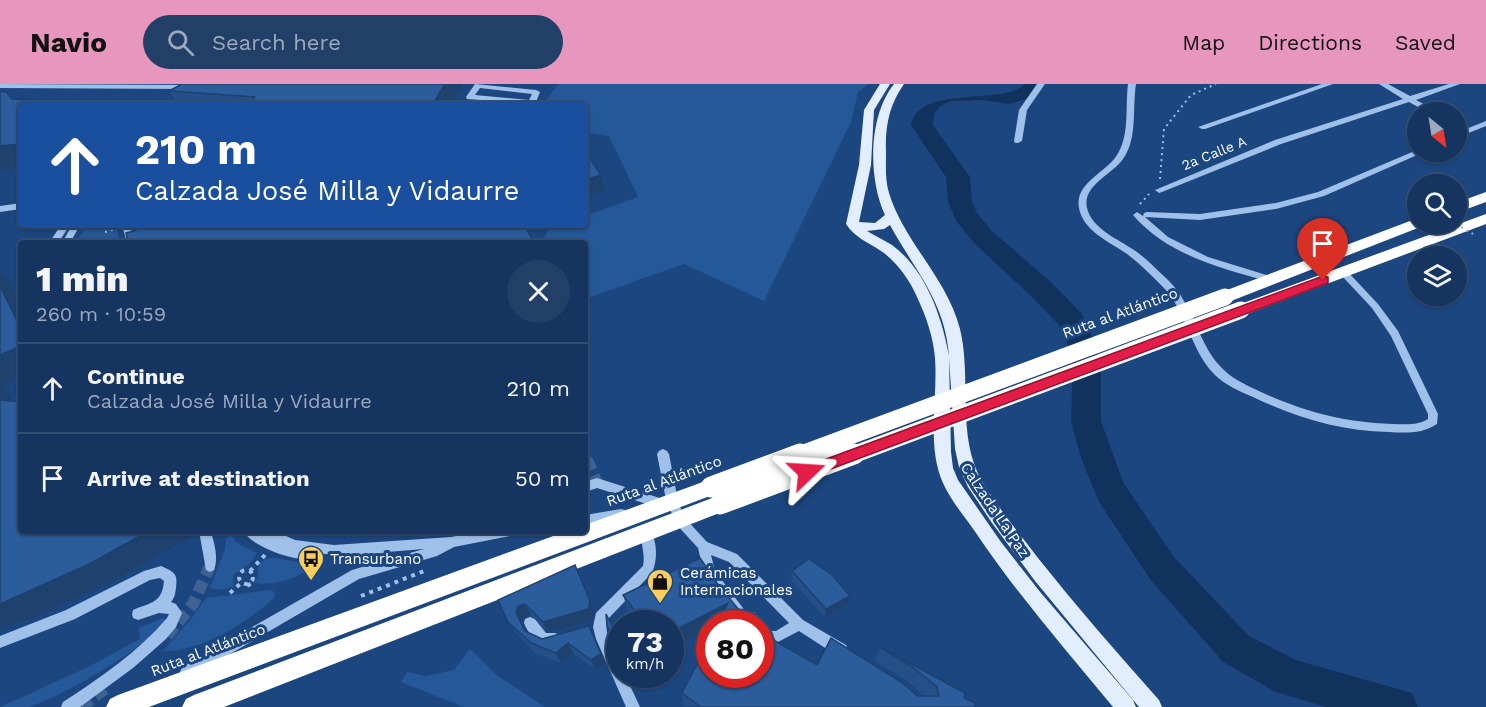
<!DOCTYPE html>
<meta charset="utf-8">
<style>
:root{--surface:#15345f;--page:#223f68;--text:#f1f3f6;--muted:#9daabd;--line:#344f74;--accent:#e797bd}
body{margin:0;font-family:"Work Sans",sans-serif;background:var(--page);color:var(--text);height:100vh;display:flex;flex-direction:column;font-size:22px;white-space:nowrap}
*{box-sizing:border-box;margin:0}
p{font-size:20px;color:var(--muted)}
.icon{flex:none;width:33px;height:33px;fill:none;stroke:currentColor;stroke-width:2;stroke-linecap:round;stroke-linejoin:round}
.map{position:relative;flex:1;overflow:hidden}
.side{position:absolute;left:18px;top:156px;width:570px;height:294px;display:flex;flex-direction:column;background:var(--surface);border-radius:6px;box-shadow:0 2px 4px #0004,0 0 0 2px var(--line)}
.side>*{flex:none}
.guide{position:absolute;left:18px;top:18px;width:570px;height:126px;border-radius:6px;box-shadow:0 2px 4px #0004,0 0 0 2px var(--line);background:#1a4fa0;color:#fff;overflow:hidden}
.needle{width:39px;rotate:150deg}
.controls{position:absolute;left:1407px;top:18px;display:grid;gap:12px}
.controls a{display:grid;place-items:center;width:60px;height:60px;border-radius:50%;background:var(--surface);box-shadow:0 2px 4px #0004,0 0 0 2px var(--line);font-size:30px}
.speed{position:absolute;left:606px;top:526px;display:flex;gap:12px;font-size:30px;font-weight:700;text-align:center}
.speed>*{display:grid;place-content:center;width:78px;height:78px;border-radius:50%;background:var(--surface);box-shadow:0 2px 4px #0004,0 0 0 2px var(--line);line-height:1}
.speed small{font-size:15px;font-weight:400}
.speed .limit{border:9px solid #d22;background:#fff;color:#111}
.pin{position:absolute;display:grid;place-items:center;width:51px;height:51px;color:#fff;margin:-62px -26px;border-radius:50% 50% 50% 0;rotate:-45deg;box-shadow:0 0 6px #0007}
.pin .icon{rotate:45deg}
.me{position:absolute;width:66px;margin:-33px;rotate:70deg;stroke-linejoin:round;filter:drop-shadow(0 0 4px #0008)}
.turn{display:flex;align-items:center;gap:21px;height:126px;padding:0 18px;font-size:27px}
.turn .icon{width:78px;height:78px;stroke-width:2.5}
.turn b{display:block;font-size:42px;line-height:51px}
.round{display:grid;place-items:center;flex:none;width:63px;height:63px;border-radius:32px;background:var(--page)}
.head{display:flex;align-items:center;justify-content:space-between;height:102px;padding:0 18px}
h1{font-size:36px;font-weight:800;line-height:45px}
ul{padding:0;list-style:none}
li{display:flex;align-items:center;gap:18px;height:90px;padding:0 18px;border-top:2px solid var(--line)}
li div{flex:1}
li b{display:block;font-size:22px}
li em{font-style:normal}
header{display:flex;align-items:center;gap:36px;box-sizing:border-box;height:84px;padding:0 30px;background:var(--accent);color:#111}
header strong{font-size:28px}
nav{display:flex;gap:33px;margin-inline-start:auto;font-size:21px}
.search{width:420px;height:54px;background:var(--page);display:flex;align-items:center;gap:15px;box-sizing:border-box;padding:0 21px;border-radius:33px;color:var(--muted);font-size:22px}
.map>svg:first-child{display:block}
.green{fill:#255898}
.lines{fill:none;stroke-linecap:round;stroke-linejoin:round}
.river{fill:#12325e;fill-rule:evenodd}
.minor-tunnel{stroke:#3e6292;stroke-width:12;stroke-dasharray:12 6;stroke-linecap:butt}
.path-far1{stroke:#9fc0e9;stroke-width:2;stroke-dasharray:2 4;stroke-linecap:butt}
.path{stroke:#9fc0e9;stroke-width:4;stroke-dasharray:4 5;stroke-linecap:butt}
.minor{fill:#9fc0e9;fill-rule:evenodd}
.major{fill:#e2edfe;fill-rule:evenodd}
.highway{fill:#fff;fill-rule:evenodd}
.path-bridge{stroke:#9fc0e9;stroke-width:2;stroke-dasharray:2 4;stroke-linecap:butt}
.highway-bridge-far1{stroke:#fff;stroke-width:17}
.highway-bridge{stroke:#fff;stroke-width:21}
.wall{fill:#255087}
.shaded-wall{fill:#1e416e}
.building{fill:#2b5d9d;stroke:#1e416e;stroke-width:1.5}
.route{fill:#e11d48;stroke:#92132f;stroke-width:1.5}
.labels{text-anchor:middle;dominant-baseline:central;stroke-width:6;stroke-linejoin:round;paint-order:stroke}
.far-street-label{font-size:14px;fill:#fff;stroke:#1c467f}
.street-label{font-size:15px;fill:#fff;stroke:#1c467f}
.poi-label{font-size:15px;fill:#fff;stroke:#1c467f;text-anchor:start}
</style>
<header>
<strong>Navio</strong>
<div class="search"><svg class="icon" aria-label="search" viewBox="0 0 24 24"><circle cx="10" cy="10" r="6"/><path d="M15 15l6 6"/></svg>Search here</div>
<nav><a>Map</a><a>Directions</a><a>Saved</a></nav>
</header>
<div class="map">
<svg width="1486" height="623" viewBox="0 0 1486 623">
<rect width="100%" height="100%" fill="#1c467f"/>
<g class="green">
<polygon points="558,0 869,0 858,8 851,38 764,217 684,180 585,215 585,159 544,159 543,157 549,145 559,141 585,141 585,132 638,113 609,52 585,48 585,21 543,21"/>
<polygon points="87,141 116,141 120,159 76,159"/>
<path d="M231,451L237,459L257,469C247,487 242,480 233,493L234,502L222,506L210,504L225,465L226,454Z"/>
<path d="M274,474L316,481C298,494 276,502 253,499L258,494C259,481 256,475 274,474Z"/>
<path d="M270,506L275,508L274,514C246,539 202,568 163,567L191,535L206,514Z"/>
<path d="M163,534L166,537C147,563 60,615 28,623C20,623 9,623 0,623L88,583L140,555L139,544Z"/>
<polygon points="470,565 495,590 545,623 464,623 401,598 407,588 426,592 454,586"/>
</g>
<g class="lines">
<path class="river" d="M1025,0H1046L1035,13L1009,20L982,16L951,17L940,22L934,30L933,41L970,93L972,118L977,129L993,148L1052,199L1081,229L1085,236L1101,273V337L1124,400L1174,473L1249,552L1296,576L1412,609L1418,623H1326L1276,608L1223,578L1150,495L1099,418L1081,374L1071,337L1073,273L1059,241L1032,213L975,160L957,138L948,118L946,93L911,41C918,0 1004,22 1025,0Z"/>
<g class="minor-tunnel">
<polyline points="585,379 588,378 597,399"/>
<polyline points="167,552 193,520 210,482"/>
<polyline points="81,623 107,603"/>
</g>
<g class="path-far1">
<polyline points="1160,95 1164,45 1191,11 1216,0"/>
<polyline points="1140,120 1149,110"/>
<polyline points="105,148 115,145"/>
</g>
<g class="path">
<circle cx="246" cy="493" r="7"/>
<polyline points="250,487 265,471"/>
<polyline points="248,499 251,505"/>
<polyline points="230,509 240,500"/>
<polyline points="361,512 424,487"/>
</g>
<g class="minor">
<polygon points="0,0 188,1 192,3 188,5 0,4"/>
<path d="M475,0L536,6L540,8L536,18L532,20L467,15L466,13ZM480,4L532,10L529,16L475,11Z"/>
<polygon points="1037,0 1045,0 1027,26 1022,57 1018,59 1015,59 1014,57 1019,26"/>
<path d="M1128,0H1136C1132,25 1138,54 1123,75C1112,91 1082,101 1087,124C1092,145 1118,155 1134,166C1146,174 1157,186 1168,196C1193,220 1197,256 1219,281C1230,294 1246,301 1261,308C1305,328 1343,338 1392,340C1405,340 1417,342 1428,335V330L1391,252L1372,224L1341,191L1339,189L1344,186L1347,187L1378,220L1398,247L1438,330L1437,340C1422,350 1406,349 1389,348C1340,347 1297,334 1253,313C1239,307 1225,301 1214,290C1189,264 1187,226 1161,201C1150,190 1139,179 1127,170C1110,158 1083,147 1079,124C1074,99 1106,89 1117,71C1130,51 1125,23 1128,0Z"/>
<polygon points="1322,0 1333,0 1205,45 1202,45 1198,43"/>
<polygon points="1379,0 1388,0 1410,12 1449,0 1460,0 1416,16 1435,26 1435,28 1427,28 1409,18 1281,60 1162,108 1159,109 1155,106 1275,56 1403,15"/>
<polygon points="1486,37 1486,42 1456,54 1456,49"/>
<path d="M1417,66L1424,68L1324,112L1276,125L1200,136L1145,133L1168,153L1208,173L1273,193L1275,195L1273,197L1270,198C1221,184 1167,171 1133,131L1137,128L1143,132L1144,129L1147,128L1200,130L1276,119L1318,108Z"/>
<polygon points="21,119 21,125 0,128 0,122"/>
<polygon points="61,141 70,141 58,159 49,159"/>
<polygon points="72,141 80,141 70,159 62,159"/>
<polygon points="122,141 130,141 135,159 127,159"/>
<polygon points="285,141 293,141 299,159 291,159"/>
<polygon points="663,365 667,367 669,370 678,417 684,433 707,458 737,470 803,536 846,561 848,566 846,571 841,572 836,571 799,547 776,559 760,559 760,547 776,547 789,539 729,478 711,471 715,487 755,540 741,540 705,493 698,464 676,440 668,420 666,424 662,425 597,404 585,408 585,398 597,394 666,416 657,370 659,367"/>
<polygon points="621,425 625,426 627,430 625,434 585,441 585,431"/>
<path d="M647,445L651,446C657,460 658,475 652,489L607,536C603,555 620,570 620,591H625L640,623H626L596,555L593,543L596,529L643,482C646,470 639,458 643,446Z"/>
<path d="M199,447H211C214,460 219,473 214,486L210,488L206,486Z"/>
<path d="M243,447H258L261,449L260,447H275L295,456L334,461L451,453L481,447H516L514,451L510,452L454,463L437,472L359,495L187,595L182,593L180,588L182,583L352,486L372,480L375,477L339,478L335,476L333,471L318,469L316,474C299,480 252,463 243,447ZM424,465L389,475L387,468Z"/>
<path d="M161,482C174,488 178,489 176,504C175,510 175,513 171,518L176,520L182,529L176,543L166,555L133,584L80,623H61L63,618C100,594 138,568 167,534L169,530L159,529L138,536L133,534L132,530L133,526C152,518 162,519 164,497L160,494L150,496L75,535L0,564V552L66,526L144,487Z"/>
<path d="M530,533L535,535L546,549H555L560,551L561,555L560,559C542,566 530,554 524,539L525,535Z"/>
</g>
<path class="major" d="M880,0H890L874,26L871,81L859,138L875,139L885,131C868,95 868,32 894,0H904C889,21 885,43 886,68C886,82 885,96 889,109C904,158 947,194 960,245C972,294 956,352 982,397C998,424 1019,449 1038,474C1077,523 1118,570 1159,616L1162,623H1139L1035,497L992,439L968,403L959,383L955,365L949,274L951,368L953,384L958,396L1001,458L1041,509L1133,616L1136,623H1113C1066,566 1017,510 976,449C965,433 951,417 943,399C926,361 938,314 935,274C933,252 926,232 917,213C910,196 896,177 881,167C868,158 855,154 846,140L859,81L864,26ZM890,141C915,187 945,217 949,272C942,233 926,186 892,161C884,156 875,152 867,147L884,145Z"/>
<g class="highway">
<polygon points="1486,108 1486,118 1456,129 1456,119"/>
<polygon points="1486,130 1486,140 1247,230 1235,230 1233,226 1235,222"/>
<polygon points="1418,134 1418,140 1425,140 1423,142 1231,217 1219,217 1217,213 1219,209"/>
<polygon points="711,395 718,397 721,403 718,409 149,623 106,623 110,615 118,611 567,447 585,447 585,441"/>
<polygon points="720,411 727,414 730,420 727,426 224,623 182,623 186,615 194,611"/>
</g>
<polyline class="path-bridge" points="1456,140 1473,150"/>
<g class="highway-bridge-far1">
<polyline points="796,372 1225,213"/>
<polyline points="850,372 1241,226"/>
</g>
<g class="highway-bridge">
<polyline points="711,403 800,370"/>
<polyline points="720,420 854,370"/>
</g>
</g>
<g class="wall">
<polygon points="182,0 463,0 451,21 178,21 169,7"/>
<polygon points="792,487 850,512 848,520 825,533 791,496"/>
<polygon points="717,499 739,526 710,540 710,544 670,565 670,540 638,540 628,526 623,511"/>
<polygon points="498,516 594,528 592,536 548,549 531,531 524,533 522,540 526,548 542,555 589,542 605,580 595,586 573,569 561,579 536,570 515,548"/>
<polygon points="775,557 817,581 918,612 924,612 907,597 875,577 880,563 964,614 975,623 684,622 682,609"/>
</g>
<g class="shaded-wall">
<polygon points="445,0 463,0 451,21 432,21"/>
<polygon points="21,60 21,83 0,86 0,62"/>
<polygon points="601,91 604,107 585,113 585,96"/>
<polygon points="0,185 5,190 21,223 21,245 0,202"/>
<polygon points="21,262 21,292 4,300 21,336 0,319 0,271"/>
<polygon points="149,447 190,447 191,453 113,497 32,535 0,544 0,520"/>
<polygon points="850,512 848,520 825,533 826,525"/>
<polygon points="590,517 594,528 592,536 548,549 543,538"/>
<polygon points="728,519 718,540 710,540 710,544 670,565 670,549"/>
<polygon points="525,520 531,531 524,533 522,540 531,558 516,529 518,522"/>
<polygon points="568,559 573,569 561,579 556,569"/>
<polygon points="620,563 620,572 618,573 616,565"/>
<polygon points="601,570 605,580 595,586 591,576"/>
</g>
<g class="building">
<polygon points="182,0 445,0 432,21 358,21 345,20 344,21 248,21 255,13 169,7"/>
<polygon points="0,8 6,8 12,15 76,17 74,21 21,21 21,60 0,62"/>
<polygon points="585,67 601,91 585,96"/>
<polygon points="153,141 279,141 280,144 290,145 292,141 524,141 534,159 128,159 126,149"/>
<polygon points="0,202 21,245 21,262 0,271"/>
<polygon points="0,316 21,318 21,447 149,447 89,480 0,520"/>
<polygon points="700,474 717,499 739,526 757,527 758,540 717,540 728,519 670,549 670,540 645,540 623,511"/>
<polygon points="809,475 832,491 850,512 826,525 792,487"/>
<polygon points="575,481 590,517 588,525 543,538 525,520 518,522 516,529 525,547 542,555 589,542 601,570 591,576 568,559 556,569 531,559 508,538 498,516"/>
<polygon points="606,530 620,556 620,563 616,565 607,541"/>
<polygon points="760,546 769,547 775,557 817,581 831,554 901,598 918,612 939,612 937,603 914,584 880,563 965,609 964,614 975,619 975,623 701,623 682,609 710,555 710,591 760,591"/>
</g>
<polygon class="route" points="1323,192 1328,193 1328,199 812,392 807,394 802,392 799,388 802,384"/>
<defs>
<symbol id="bus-pin" viewBox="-11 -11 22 30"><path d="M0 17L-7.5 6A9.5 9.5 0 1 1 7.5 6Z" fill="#face5c" stroke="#1c467f"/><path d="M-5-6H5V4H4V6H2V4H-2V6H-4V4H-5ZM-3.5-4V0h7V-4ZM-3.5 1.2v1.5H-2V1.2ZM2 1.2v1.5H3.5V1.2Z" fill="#111"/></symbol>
<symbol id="shop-pin" viewBox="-11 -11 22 30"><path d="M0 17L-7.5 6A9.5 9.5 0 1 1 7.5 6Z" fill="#face5c" stroke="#1c467f"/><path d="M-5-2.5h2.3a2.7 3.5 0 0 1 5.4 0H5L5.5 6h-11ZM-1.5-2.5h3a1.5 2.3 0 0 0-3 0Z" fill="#111"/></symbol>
</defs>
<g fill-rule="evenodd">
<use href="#bus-pin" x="296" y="460" width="30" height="40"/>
<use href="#shop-pin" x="645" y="483" width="30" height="40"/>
</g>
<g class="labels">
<g class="far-street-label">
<text transform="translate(1214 69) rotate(-22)">2a Calle A</text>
</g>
<g class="street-label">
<text transform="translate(1120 229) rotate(-20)">Ruta al Atlántico</text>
<text transform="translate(664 397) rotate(-20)">Ruta al Atlántico</text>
<text transform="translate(995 426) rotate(56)">Calzada La Paz</text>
<text transform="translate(208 566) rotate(-21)">Ruta al Atlántico</text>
</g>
<g class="poi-label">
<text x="330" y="475">Transurbano</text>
<text x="680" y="489">Cerámicas<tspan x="680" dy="17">Internacionales</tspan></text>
</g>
</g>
</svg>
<div class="controls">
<a><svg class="needle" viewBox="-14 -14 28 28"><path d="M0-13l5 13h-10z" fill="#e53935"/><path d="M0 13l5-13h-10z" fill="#9daabd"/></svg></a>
<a><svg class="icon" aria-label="search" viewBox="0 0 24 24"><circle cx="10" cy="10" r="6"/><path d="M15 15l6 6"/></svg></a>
<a><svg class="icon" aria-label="layers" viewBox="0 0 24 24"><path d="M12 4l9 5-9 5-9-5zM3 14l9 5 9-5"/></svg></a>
</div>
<div class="speed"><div>73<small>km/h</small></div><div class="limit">80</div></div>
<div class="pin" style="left:1323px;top:196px;background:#d93025"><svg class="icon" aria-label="arrive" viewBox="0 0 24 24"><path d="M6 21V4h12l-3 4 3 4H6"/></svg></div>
<svg class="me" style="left:807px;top:388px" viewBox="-20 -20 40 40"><path d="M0-17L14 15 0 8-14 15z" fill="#e11d48" stroke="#fff" stroke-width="4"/></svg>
<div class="guide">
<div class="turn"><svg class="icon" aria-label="ahead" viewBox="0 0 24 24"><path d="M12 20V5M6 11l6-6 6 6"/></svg><div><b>210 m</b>Calzada José Milla y Vidaurre</div></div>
</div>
<section class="side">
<div class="head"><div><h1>1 min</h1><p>260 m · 10:59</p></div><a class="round"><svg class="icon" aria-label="close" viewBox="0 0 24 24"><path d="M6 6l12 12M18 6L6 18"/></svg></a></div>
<ul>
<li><svg class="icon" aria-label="ahead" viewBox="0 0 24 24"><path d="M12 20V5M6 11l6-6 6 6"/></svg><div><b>Continue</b><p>Calzada José Milla y Vidaurre</p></div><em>210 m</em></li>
<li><svg class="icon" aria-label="arrive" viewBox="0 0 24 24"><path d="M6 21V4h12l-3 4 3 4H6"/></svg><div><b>Arrive at destination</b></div><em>50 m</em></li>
</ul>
</section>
</div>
